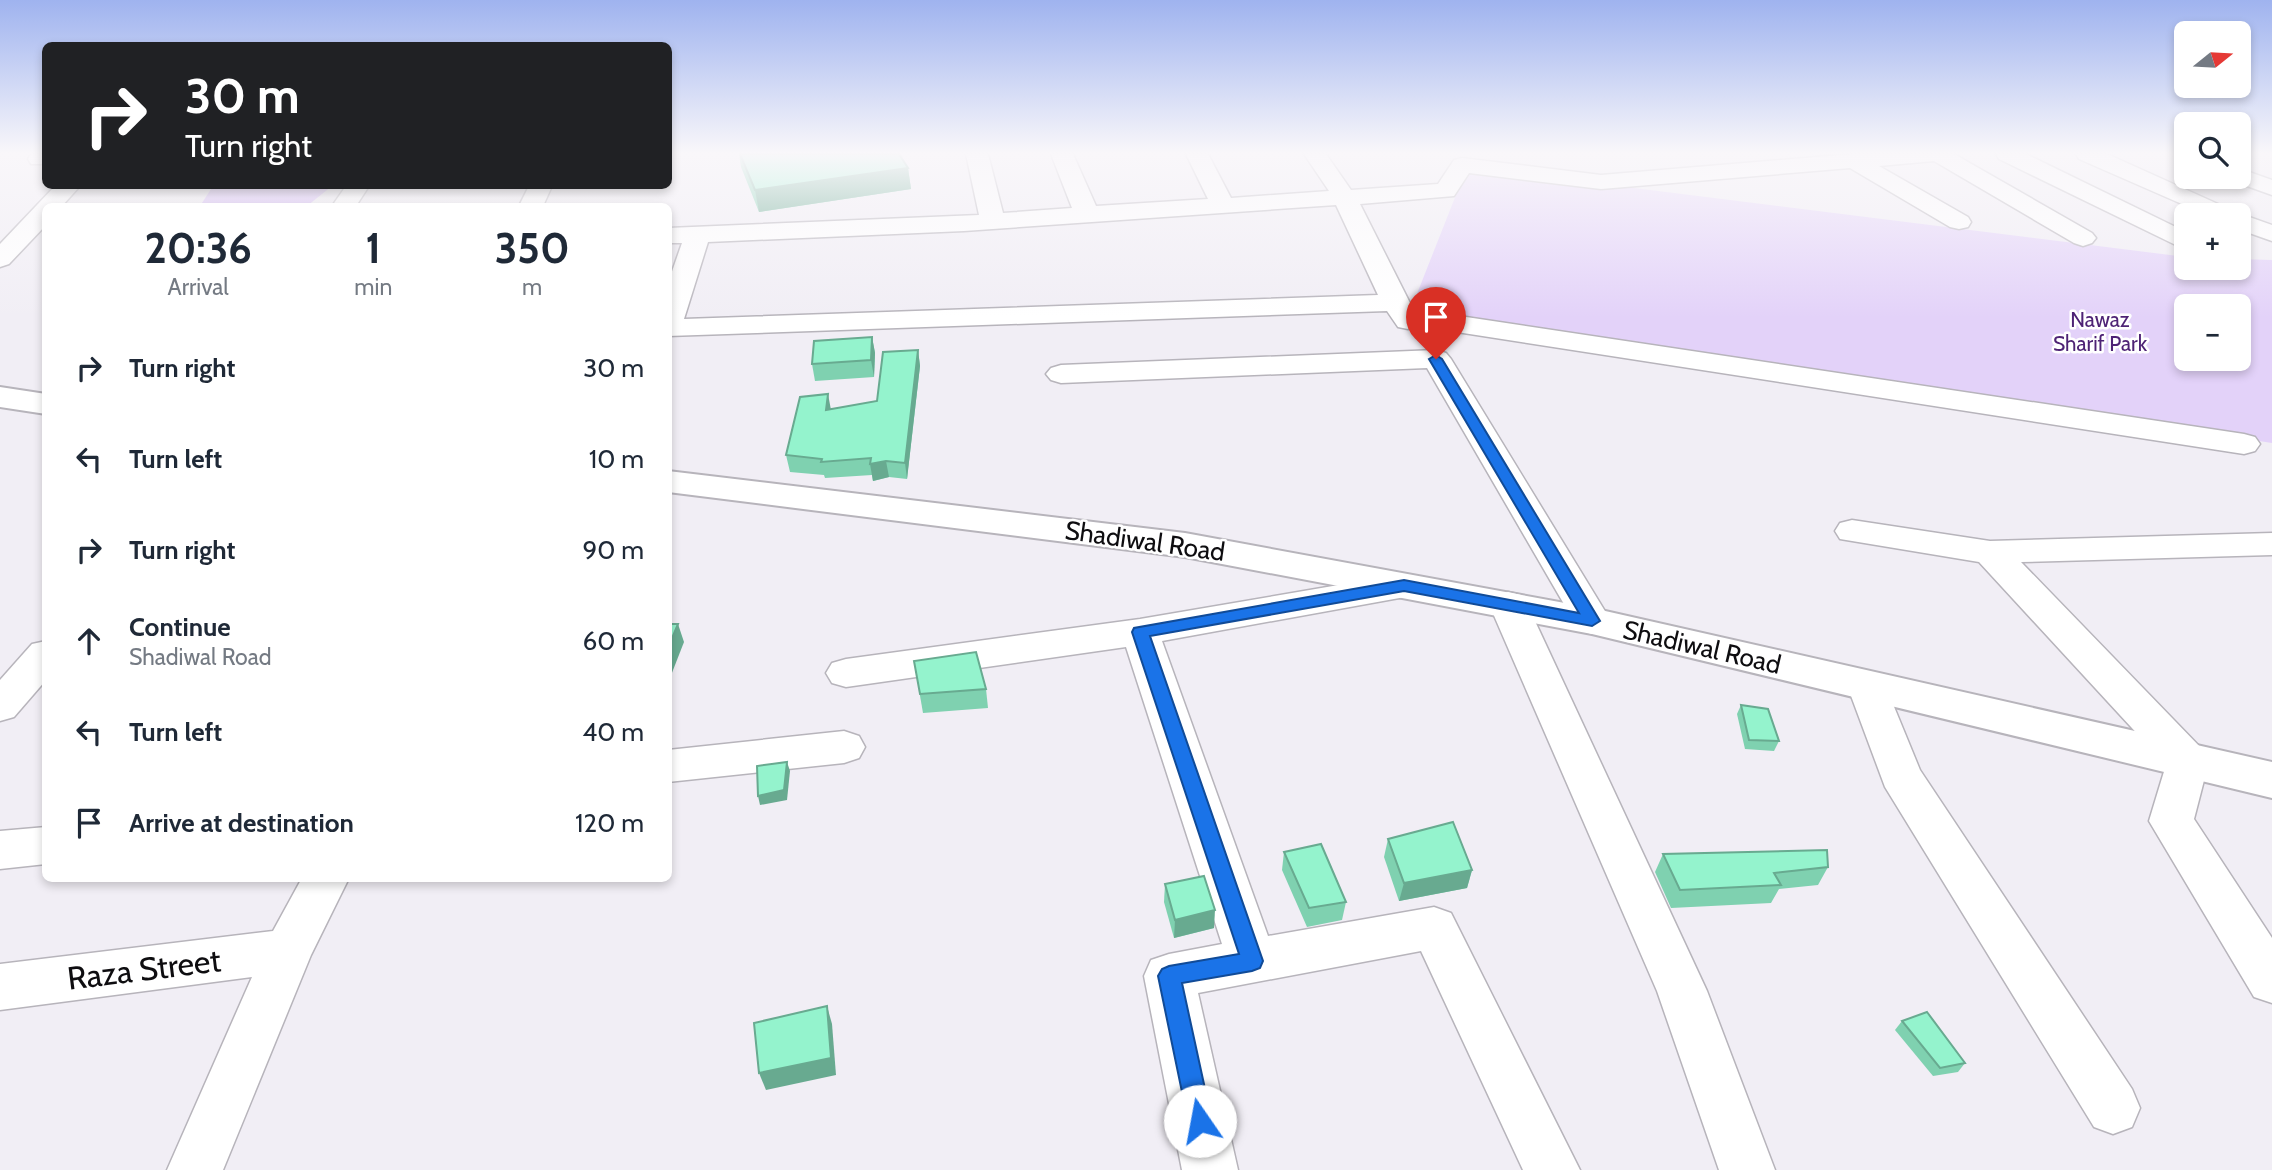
<!DOCTYPE html>
<meta charset="utf-8">
<style>
:root{--surface:#fff;--page:#f2f2f3;--text:#1f2937;--muted:#747a83}
body{margin:0;font-family:Cabin,sans-serif;background:var(--page);color:var(--text);height:100vh;display:flex;flex-direction:column;font-size:26px;white-space:nowrap}
*{box-sizing:border-box;margin:0}
p{font-size:23px;color:var(--muted)}
.icon{flex:none;width:38px;height:38px;fill:none;stroke:currentColor;stroke-width:2;stroke-linecap:round;stroke-linejoin:round}
.map{position:relative;flex:1;overflow:hidden}
.panel{position:absolute;left:42px;top:203px;width:630px;height:679px;display:flex;flex-direction:column;background:var(--surface);border-radius:10px;box-shadow:0 4px 10px #0003}
.panel>*{flex:none}
.hud{position:absolute;left:42px;top:42px;width:630px;height:147px;border-radius:10px;box-shadow:0 4px 10px #0003;background:#202124;color:#fff;overflow:hidden}
.needle{width:46px;rotate:72deg}
.fabs{position:absolute;left:2174px;top:21px;display:grid;gap:14px}
.fabs a{display:grid;place-items:center;width:77px;height:77px;border-radius:10px;background:var(--surface);box-shadow:0 4px 10px #0003;font-size:35px}
.pin{position:absolute;display:grid;place-items:center;width:60px;height:60px;color:#fff;margin:-72px -30px;border-radius:50% 50% 50% 0;rotate:-45deg;box-shadow:0 0 7px #0007}
.pin .icon{rotate:45deg}
.me{position:absolute;width:77px;margin:-38px;rotate:348deg;stroke-linejoin:round;filter:drop-shadow(0 0 5px #0008)}
.turn{display:flex;align-items:center;gap:24px;height:147px;padding:0 28px;font-size:32px}
.turn .icon{width:91px;height:91px;stroke-width:2.5}
.turn b{display:block;font-size:49px;line-height:60px}
.eta{display:flex;justify-content:space-evenly;align-items:center;height:119px;text-align:center}
.eta b{font-size:42px;font-weight:700;line-height:49px}
ul{padding:0;list-style:none}
li{display:flex;align-items:center;gap:21px;height:91px;padding:0 28px}
li div{flex:1}
li b{display:block;font-size:26px}
li em{font-style:normal}
.map>svg:first-child{display:block}
.green{fill:#e3d2f9;fill-rule:evenodd}
.water{fill:#d1b1f9}
.lines{fill:none;stroke-linecap:round;stroke-linejoin:round}
.minor-casing{stroke:#b7b4bb;stroke-width:3}
.major-casing{stroke:#b7b4bb;stroke-width:4}
.minor{fill:#fff;fill-rule:evenodd}
.major{fill:#fff;fill-rule:evenodd}
.wall{fill:#7fd1b0}
.shaded-wall{fill:#68aa90}
.building{fill:#94f3cd;stroke:#68aa90;stroke-width:2}
.route{fill:#1a73e8;stroke:#114b97;stroke-width:2}
.labels{text-anchor:middle;dominant-baseline:central;stroke-width:5;stroke-linejoin:round;paint-order:stroke}
.far-park-label{font-size:21px;fill:#4e2375;stroke:#fff}
.street-label{font-size:26px;fill:#0e0d10;stroke:#fff}
.near-street-label{font-size:32px;fill:#0e0d10;stroke:#fff}
</style>
<div class="map">
<svg width="2272" height="1170" viewBox="0 0 2272 1170">
<rect width="100%" height="100%" fill="#f1eef5"/>
<path class="green" d="M1467,167L2186,257V268H2238V259L2272,260V443L1411,309ZM2186,306H2238V359H2186Z"/>
<polygon class="water" points="213,186 332,186 307,206 200,206"/>
<g class="lines">
<defs>
<g id="minor">
<polygon points="31,154 46,154 46,164 31,164 28,159"/>
<path d="M966,154H988L1003,213L1072,208L1051,154H1073L1096,206L1208,199L1186,154H1208L1231,198L1329,191L1304,154H1326L1351,190L1438,184L1454,160L1462,158L1601,175L1853,154H1954L2092,233L2096,238L2092,243L2083,246L2074,243L1934,161L1879,166L1968,217L1971,222L1968,227L1959,229L1950,227L1850,168L1601,189L1469,173L1454,196L1360,204L1413,309L2244,434L2255,437L2260,444L2255,451L2244,454L1418,326L1408,329L1398,327L1387,311L668,336V283L682,243H668V228L979,215ZM1336,205L1378,295L684,319L708,242L964,231Z"/>
<polygon points="1996,154 2026,154 2186,232 2186,250 1999,159"/>
<polygon points="2076,154 2107,154 2238,213 2272,225 2272,241 2238,229 2238,215 2207,215 2079,159"/>
<polygon points="2238,168 2272,180 2272,195 2230,180 2228,177 2238,177"/>
<polygon points="55,186 80,186 62,206 46,206 46,225 9,264 0,267 0,244"/>
<polygon points="346,186 369,186 356,206 332,206"/>
<polygon points="529,186 552,186 543,206 519,206"/>
<polygon points="1436,350 1446,353 1451,359 1611,621 1605,630 1592,634 1579,630 1427,368 1061,383 1051,380 1046,374 1051,368 1061,365"/>
<polygon points="1852,520 1990,541 2272,533 2272,555 2021,562 2203,750 2209,761 2194,819 2272,938 2272,1003 2254,997 2149,821 2166,765 1979,562 1840,539 1835,531 1840,523"/>
<polygon points="1403,574 1416,577 1421,586 1416,595 1162,641 1268,936 1434,907 1451,913 1580,1170 1523,1170 1421,951 1198,993 1238,1170 1182,1170 1144,976 1151,960 1169,954 1222,944 1126,647 846,687 832,683 826,673 832,663 846,659 1140,619"/>
<polygon points="1508,592 1521,595 1527,604 1707,991 1775,1170 1719,1170 1657,991 1489,604 1495,595"/>
<polygon points="46,641 46,680 14,717 0,721 0,680 32,644"/>
<polygon points="1867,671 1881,675 1920,770 2132,1089 2140,1108 2132,1127 2113,1134 2094,1127 1885,787 1847,685 1853,675"/>
<polygon points="844,731 859,736 865,747 859,758 844,763 668,782 668,750"/>
<polygon points="46,827 46,864 0,869 0,831"/>
<polygon points="302,878 349,878 311,955 223,1170 167,1170 252,977 0,1010 0,964 273,931"/>
</g>
<g id="major">
<polygon points="0,387 46,394 46,414 0,407"/>
<polygon points="668,471 1185,533 1592,608 2272,762 2272,798 1592,634 1185,557 668,492"/>
</g>
</defs>
<use href="#minor" class="minor-casing"/>
<use href="#major" class="major-casing"/>
<use href="#minor" class="minor"/>
<use href="#major" class="major"/>
</g>
<g class="wall">
<polygon points="739,154 899,154 908,168 911,189 759,212 741,167"/>
<polygon points="872,337 875,353 874,377 815,381 812,364"/>
<polygon points="918,350 920,366 907,479 889,477 873,481 872,475 825,478 824,475 790,472 786,455 831,409 877,401"/>
<polygon points="914,661 986,689 988,708 923,713"/>
<polygon points="1741,705 1779,741 1774,751 1745,749 1737,714"/>
<polygon points="1388,839 1472,870 1467,888 1399,901 1384,857"/>
<polygon points="1284,852 1346,902 1342,920 1307,927 1282,870"/>
<polygon points="1663,854 1828,867 1818,885 1779,889 1771,903 1671,908 1655,872"/>
<polygon points="1165,884 1214,928 1174,938 1164,902"/>
<polygon points="1902,1021 1965,1063 1958,1072 1933,1076 1895,1030"/>
</g>
<g class="shaded-wall">
<polygon points="908,168 911,189 759,212 755,190"/>
<polygon points="872,337 875,353 874,377 871,360"/>
<polygon points="918,350 920,366 907,479 905,463"/>
<polygon points="828,394 831,410 826,410"/>
<polygon points="886,461 889,477 873,481 870,464"/>
<polygon points="678,624 684,642 668,683 668,648"/>
<polygon points="787,762 790,771 787,800 760,805 758,796"/>
<polygon points="1472,870 1467,888 1399,901 1404,883"/>
<polygon points="1215,910 1214,928 1174,938 1175,920"/>
<polygon points="827,1006 832,1024 836,1075 766,1090 759,1073"/>
</g>
<g class="building">
<polygon points="740,154 899,154 908,168 755,190"/>
<polygon points="872,337 871,360 812,364 814,341"/>
<polygon points="918,350 905,463 886,461 870,464 871,458 821,462 822,459 786,455 800,397 828,394 826,410 877,401 883,352"/>
<polygon points="668,624 678,624 668,648"/>
<polygon points="976,652 986,689 920,694 914,661"/>
<polygon points="1741,705 1768,709 1779,741 1749,740"/>
<polygon points="787,762 784,790 758,796 757,766"/>
<polygon points="1453,822 1472,870 1404,883 1388,839"/>
<polygon points="1321,844 1346,902 1309,908 1284,852"/>
<polygon points="1827,850 1828,867 1774,873 1781,885 1680,890 1663,854"/>
<polygon points="1204,876 1215,910 1175,920 1165,884"/>
<polygon points="827,1006 831,1058 759,1073 754,1023"/>
<polygon points="1927,1012 1965,1063 1940,1068 1902,1021"/>
</g>
<linearGradient id="sky" x2="0" y2="1"><stop stop-color="#9fb3ef"/><stop offset="0.48" stop-color="#f9f7fa"/><stop offset="1" stop-color="#f9f7fa" stop-opacity="0"/></linearGradient>
<rect width="2272" height="318" fill="url(#sky)"/>
<polygon class="route" points="1436,355 1442,359 1600,621 1592,626 1404,591 1150,636 1263,961 1260,968 1252,971 1182,983 1212,1121 1208,1130 1200,1133 1192,1130 1188,1121 1158,976 1162,969 1169,966 1239,954 1132,632 1134,628 1404,580 1579,613 1429,359"/>
<g class="labels">
<g class="far-park-label">
<text x="2100" y="319">Nawaz<tspan x="2100" dy="24">Sharif Park</tspan></text>
</g>
<g class="street-label">
<text transform="translate(1145 541) rotate(8)">Shadiwal Road</text>
<text transform="translate(1702 647) rotate(13)">Shadiwal Road</text>
</g>
<g class="near-street-label">
<text transform="translate(144 969) rotate(-7)">Raza Street</text>
</g>
</g>
</svg>
<div class="fabs">
<a><svg class="needle" viewBox="-14 -14 28 28"><path d="M0-13l5 13h-10z" fill="#e53935"/><path d="M0 13l5-13h-10z" fill="#747a83"/></svg></a>
<a><svg class="icon" aria-label="search" viewBox="0 0 24 24"><circle cx="10" cy="10" r="6"/><path d="M15 15l6 6"/></svg></a>
<a>+</a>
<a>−</a>
</div>
<div class="pin" style="left:1436px;top:359px;background:#d93025"><svg class="icon" aria-label="arrive" viewBox="0 0 24 24"><path d="M6 21V4h12l-3 4 3 4H6"/></svg></div>
<svg class="me" style="left:1200px;top:1121px" viewBox="-20 -20 40 40"><circle r="19" fill="#fff"/><path d="M0-13L10 11 0 6-10 11z" fill="#1a73e8"/></svg>
<div class="hud">
<div class="turn"><svg class="icon" aria-label="right" viewBox="0 0 24 24"><path d="M7 20v-9h11M14 6l5 5-5 5"/></svg><div><b>30 m</b>Turn right</div></div>
</div>
<section class="panel">
<div class="eta">
<div><b>20:36</b><p>Arrival</p></div>
<div><b>1</b><p>min</p></div>
<div><b>350</b><p>m</p></div>
</div>
<ul>
<li><svg class="icon" aria-label="right" viewBox="0 0 24 24"><path d="M7 20v-9h11M14 6l5 5-5 5"/></svg><div><b>Turn right</b></div><em>30 m</em></li>
<li><svg class="icon" aria-label="left" viewBox="0 0 24 24"><path d="M17 20v-9H6M10 6l-5 5 5 5"/></svg><div><b>Turn left</b></div><em>10 m</em></li>
<li><svg class="icon" aria-label="right" viewBox="0 0 24 24"><path d="M7 20v-9h11M14 6l5 5-5 5"/></svg><div><b>Turn right</b></div><em>90 m</em></li>
<li><svg class="icon" aria-label="ahead" viewBox="0 0 24 24"><path d="M12 20V5M6 11l6-6 6 6"/></svg><div><b>Continue</b><p>Shadiwal Road</p></div><em>60 m</em></li>
<li><svg class="icon" aria-label="left" viewBox="0 0 24 24"><path d="M17 20v-9H6M10 6l-5 5 5 5"/></svg><div><b>Turn left</b></div><em>40 m</em></li>
<li><svg class="icon" aria-label="arrive" viewBox="0 0 24 24"><path d="M6 21V4h12l-3 4 3 4H6"/></svg><div><b>Arrive at destination</b></div><em>120 m</em></li>
</ul>
</section>
</div>
